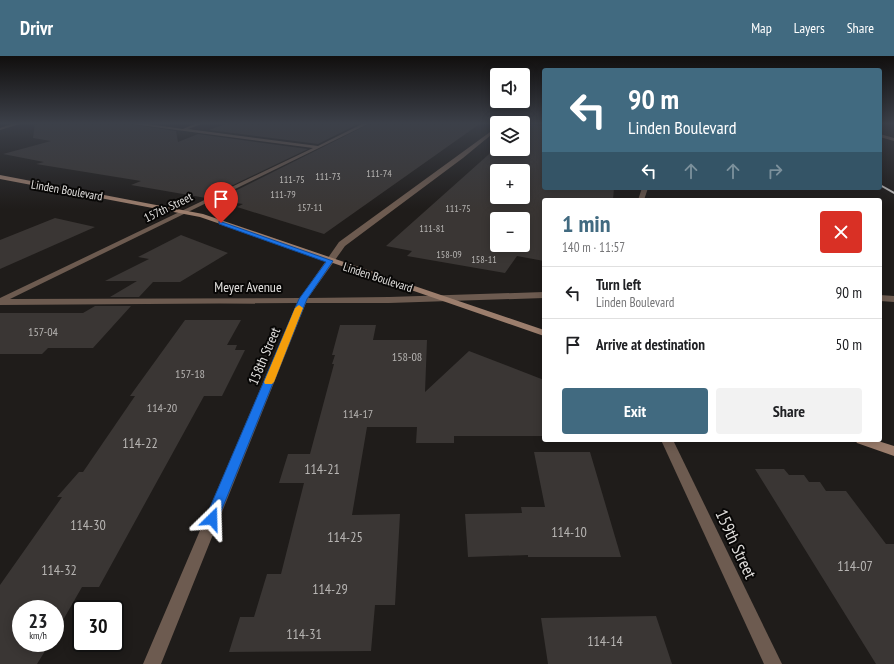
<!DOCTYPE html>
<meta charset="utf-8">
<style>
:root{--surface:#fff;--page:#f2f2f2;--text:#202124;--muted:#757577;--line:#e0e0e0;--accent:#416a80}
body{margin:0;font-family:"PT Sans Narrow",sans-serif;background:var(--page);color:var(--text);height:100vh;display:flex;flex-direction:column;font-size:15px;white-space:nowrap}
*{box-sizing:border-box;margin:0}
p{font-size:13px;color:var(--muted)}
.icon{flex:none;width:22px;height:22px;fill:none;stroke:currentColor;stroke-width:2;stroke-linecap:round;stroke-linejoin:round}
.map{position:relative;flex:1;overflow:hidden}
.side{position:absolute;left:542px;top:142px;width:340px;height:244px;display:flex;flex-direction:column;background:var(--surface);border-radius:4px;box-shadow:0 2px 10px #0003}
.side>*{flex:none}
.banner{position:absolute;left:542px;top:12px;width:340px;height:122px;border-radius:4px;box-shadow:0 2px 10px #0003;background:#416a80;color:#fff;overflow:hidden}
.fabs{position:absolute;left:490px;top:12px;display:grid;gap:8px}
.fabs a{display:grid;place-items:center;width:40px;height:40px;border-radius:4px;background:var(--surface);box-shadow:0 2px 10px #0003;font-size:20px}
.speed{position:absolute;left:12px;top:544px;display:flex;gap:8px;font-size:20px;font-weight:700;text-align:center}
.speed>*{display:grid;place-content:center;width:52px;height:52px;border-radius:50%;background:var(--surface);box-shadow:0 2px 10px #0003;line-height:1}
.speed small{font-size:10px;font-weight:400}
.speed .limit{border:2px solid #111;border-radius:6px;background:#fff;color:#111}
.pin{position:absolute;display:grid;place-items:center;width:34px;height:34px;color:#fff;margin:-41px -17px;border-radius:50% 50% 50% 0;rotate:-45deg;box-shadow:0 0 4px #0007}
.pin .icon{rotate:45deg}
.me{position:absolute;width:44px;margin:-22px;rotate:22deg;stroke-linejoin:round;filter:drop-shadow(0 0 3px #0008)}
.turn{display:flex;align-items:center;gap:14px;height:84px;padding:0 20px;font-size:18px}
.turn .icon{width:52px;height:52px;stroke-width:2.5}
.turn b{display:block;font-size:28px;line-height:34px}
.lanes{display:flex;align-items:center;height:38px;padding:0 20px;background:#0003;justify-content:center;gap:20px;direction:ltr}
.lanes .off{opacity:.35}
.round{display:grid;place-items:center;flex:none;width:42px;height:42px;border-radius:4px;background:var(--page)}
.overview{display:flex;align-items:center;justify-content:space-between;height:68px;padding:0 20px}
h1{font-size:24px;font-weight:800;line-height:30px;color:var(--accent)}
.primary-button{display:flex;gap:8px;margin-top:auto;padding:8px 20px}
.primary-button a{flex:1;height:46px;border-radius:4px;background:var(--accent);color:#fff;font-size:16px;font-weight:800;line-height:46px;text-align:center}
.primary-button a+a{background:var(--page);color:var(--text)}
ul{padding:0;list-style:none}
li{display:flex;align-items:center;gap:12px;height:52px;padding:0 20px;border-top:1px solid var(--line)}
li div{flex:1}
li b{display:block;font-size:15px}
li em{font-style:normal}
header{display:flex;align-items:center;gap:24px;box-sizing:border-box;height:56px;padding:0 20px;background:var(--accent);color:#fff}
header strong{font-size:19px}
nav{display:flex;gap:22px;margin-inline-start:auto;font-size:14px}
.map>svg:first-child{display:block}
.building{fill:#3a3634;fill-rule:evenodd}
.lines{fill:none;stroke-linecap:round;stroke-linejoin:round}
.street{fill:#6d5b50;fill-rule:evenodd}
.secondary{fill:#9c7e6d;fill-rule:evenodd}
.rail{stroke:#c4c2c0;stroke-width:2}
.route{fill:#1a73e8;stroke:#114b97}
.slow{fill:#f59e0b}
.labels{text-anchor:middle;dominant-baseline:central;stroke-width:4;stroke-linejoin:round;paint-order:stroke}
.far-number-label{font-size:10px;fill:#b7b5b3}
.far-street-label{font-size:12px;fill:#e1dfdd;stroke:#080706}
.number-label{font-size:12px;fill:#b7b5b3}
.street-label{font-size:14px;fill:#e1dfdd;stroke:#080706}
.near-number-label{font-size:14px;fill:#b7b5b3}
.near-street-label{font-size:17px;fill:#e1dfdd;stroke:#080706}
</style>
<header>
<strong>Drivr</strong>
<nav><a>Map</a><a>Layers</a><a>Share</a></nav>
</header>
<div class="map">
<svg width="894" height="608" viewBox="0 0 894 608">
<rect width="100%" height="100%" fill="#1f1c1a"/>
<g class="building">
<polygon points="35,67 123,67 176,75 178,86 198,78 308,93 206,142 131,129 141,125 36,108 44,106 3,98 51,85 33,82"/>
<polygon points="228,67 360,67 318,88 209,74"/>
<polygon points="371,67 481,67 324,178 237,151 243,148 217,144"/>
<path d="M523,68L544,70V132H614L613,144H544V205L517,200L505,217L407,200L412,195L386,190L497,91V93H523ZM497,115H523V141H497ZM497,163H523V189H497Z"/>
<polygon points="55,162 95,171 0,213 0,184"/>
<polygon points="181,179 228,197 180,226 153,226 139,241 110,241 137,225 105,225 149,203 138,201"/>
<polygon points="95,250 131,250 93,292 48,292 42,298 0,298 0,257 83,257"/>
<polygon points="185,264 241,264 227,289 237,289 235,294 245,294 222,340 204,340 99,531 82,531 55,578 55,553 21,553 21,587 50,587 37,608 0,608 0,529 62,441 57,441 79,416 83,416 135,340 130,340"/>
<polygon points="340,269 376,269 373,284 427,284 425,336 469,295 544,324 544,380 454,380 454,387 416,387 417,371 367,371 352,459 400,458 395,549 375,549 371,595 229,596 240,561 254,561 267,518 281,518 304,427 279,427 288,398 310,398 334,308 332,308 335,299 332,299"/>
<polygon points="534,396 590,396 621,501 528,501 528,499 468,501 465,458 522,457 521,451 545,451"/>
<polygon points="755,413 784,413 789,419 804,419 809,426 820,426 826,435 846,435 886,488 894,488 894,608 876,608"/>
<polygon points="656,560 672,608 548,608 541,562"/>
</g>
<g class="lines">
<g class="street">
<polygon points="15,67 23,67 0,74 0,72"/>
<polygon points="124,67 140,67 183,73 197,67 204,67 188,73 318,90 364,67 370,67 10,243 300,242 339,186 497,71 497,74 463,102 345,190 308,242 389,241 544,236 544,242 389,247 306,247 161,608 143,608 297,247 0,249 0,242 313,92"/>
<polygon points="880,78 894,82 894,85 880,81"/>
<polygon points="642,132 648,132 644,144 638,144"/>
<polygon points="880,239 894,240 894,246 880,245"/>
<polygon points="661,384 673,384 782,608 764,608"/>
</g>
<g class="secondary">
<polygon points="0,119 203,158 544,274 544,280 200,161 0,123"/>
<polygon points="855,384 875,384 894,390 894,400 857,387"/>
</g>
<polyline class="rail" points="880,129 894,137"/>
</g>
<linearGradient id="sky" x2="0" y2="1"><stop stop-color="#110f0e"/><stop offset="0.44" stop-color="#3c4049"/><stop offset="1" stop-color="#3c4049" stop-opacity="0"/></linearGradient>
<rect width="894" height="153" fill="url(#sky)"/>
<polygon class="route" points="219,165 333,205 307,243 218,463 216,467 212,468 207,467 205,463 299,243 326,206 219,168"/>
<polygon class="slow" points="299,249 303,252 274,326 272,328 265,328 264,326 295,252"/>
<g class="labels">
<g class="far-number-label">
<text x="379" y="117">111-74</text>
<text x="328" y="120">111-73</text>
<text x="292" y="123">111-75</text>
<text x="283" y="138">111-79</text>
<text x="310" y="151">157-11</text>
<text x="458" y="152">111-75</text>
<text x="432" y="172">111-81</text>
<text x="449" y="198">158-09</text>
<text x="484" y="203">158-11</text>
</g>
<g class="far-street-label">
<text transform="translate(67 134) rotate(10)">Linden Boulevard</text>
<text transform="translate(168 151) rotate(-26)">157th Street</text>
<text transform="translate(378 221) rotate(18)">Linden Boulevard</text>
</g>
<g class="number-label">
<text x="43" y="275">157-04</text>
<text x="407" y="300">158-08</text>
<text x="190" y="317">157-18</text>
<text x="162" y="351">114-20</text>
<text x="358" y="357">114-17</text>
</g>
<g class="street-label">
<text x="248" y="231">Meyer Avenue</text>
<text transform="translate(264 300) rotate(-67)">158th Street</text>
</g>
<g class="near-number-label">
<text x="140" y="387">114-22</text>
<text x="322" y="413">114-21</text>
<text x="88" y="469">114-30</text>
<text x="569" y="476">114-10</text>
<text x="345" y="481">114-25</text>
<text x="855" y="510">114-07</text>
<text x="59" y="514">114-32</text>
<text x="330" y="533">114-29</text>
<text x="304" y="578">114-31</text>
<text x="605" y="585">114-14</text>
</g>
<g class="near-street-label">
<text transform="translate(736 488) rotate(65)">159th Street</text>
</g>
</g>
</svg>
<div class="fabs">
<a><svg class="icon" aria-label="sound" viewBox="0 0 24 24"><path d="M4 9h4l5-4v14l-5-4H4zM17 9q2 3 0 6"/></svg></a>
<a><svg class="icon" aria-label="layers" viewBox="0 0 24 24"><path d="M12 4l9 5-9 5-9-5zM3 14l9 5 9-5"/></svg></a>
<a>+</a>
<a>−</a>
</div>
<div class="speed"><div>23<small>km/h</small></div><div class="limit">30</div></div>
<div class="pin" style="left:221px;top:167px;background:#d93025"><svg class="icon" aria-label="arrive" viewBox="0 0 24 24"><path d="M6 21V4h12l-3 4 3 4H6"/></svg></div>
<svg class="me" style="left:212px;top:463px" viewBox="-20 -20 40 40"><path d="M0-17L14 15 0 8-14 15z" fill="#1a73e8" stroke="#fff" stroke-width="4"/></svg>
<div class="banner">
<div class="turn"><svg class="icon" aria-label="left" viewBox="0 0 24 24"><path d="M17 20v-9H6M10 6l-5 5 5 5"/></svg><div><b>90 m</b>Linden Boulevard</div></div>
<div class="lanes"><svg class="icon" aria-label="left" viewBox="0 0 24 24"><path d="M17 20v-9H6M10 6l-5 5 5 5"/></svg><svg class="icon off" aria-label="ahead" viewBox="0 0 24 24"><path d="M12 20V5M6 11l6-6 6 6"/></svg><svg class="icon off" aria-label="ahead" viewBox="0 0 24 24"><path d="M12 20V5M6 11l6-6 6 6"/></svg><svg class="icon off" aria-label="right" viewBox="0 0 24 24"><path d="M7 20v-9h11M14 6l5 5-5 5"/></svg></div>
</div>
<section class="side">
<div class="overview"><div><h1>1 min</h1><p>140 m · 11:57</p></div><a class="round" style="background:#d93025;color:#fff"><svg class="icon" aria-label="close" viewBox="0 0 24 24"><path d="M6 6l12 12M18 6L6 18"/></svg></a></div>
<ul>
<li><svg class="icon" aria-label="left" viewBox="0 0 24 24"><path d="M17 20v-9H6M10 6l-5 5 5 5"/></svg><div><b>Turn left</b><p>Linden Boulevard</p></div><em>90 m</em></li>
<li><svg class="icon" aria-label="arrive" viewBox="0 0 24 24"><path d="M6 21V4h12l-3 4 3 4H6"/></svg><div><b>Arrive at destination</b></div><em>50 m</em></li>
</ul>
<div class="primary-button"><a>Exit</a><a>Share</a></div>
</section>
</div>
